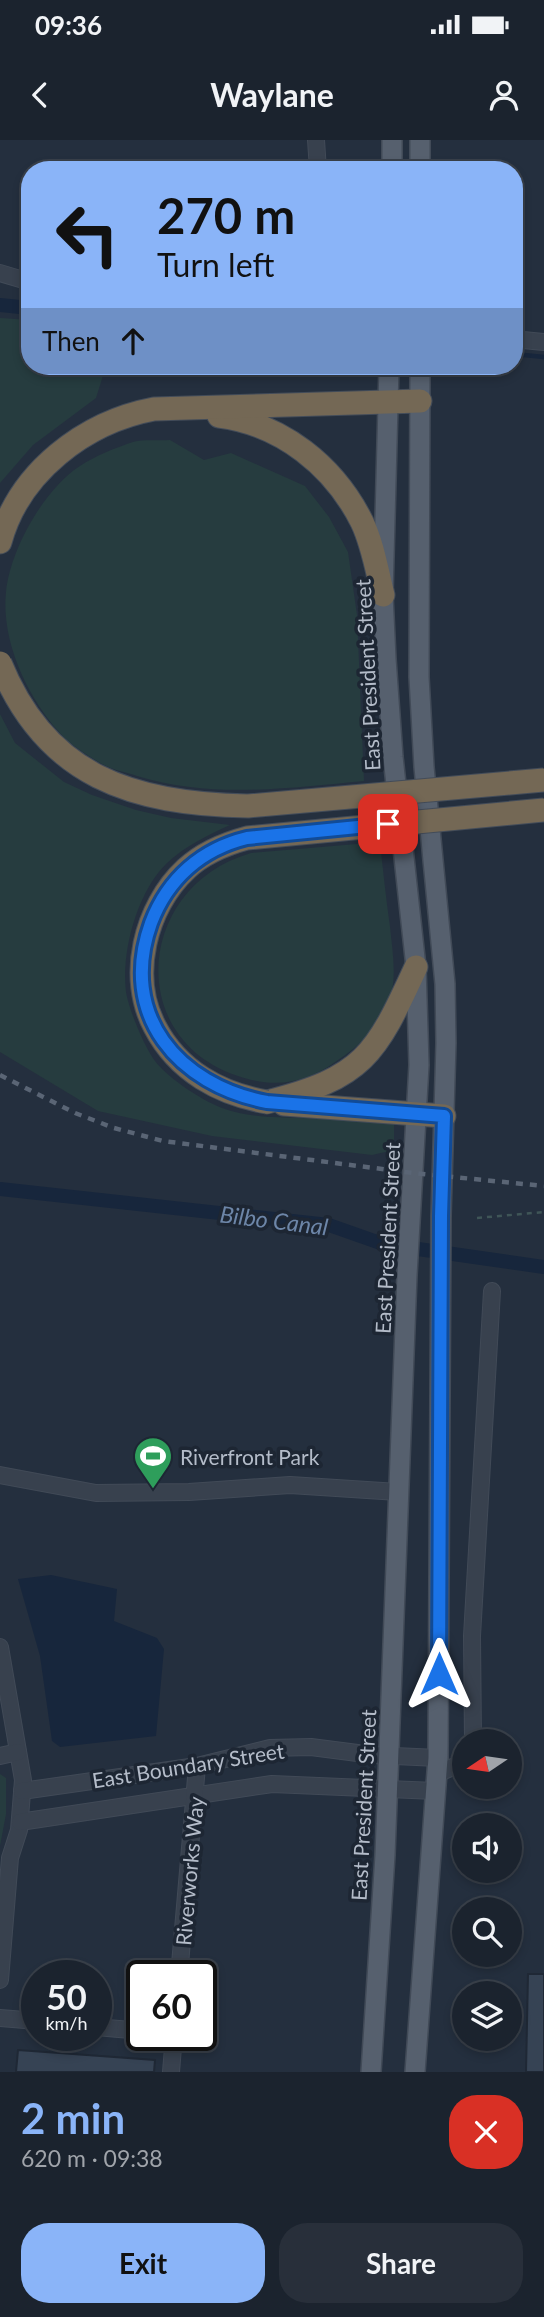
<!DOCTYPE html>
<meta charset="utf-8">
<style>
:root{--surface:#1b232e;--page:#282f3a;--text:#f1f3f6;--muted:#a0a4aa;--line:#39404a;--accent:#8ab4f8}
body{margin:0;font-family:Lato,sans-serif;background:var(--page);color:var(--text);height:100vh;display:flex;flex-direction:column;font-size:26px;white-space:nowrap}
*{box-sizing:border-box;margin:0}
p{font-size:23px;color:var(--muted)}
.icon{flex:none;width:38px;height:38px;fill:none;stroke:currentColor;stroke-width:2;stroke-linecap:round;stroke-linejoin:round}
.map{position:relative;height:1932px;overflow:hidden}
.side{display:flex;flex-direction:column;background:var(--surface);flex:1}
.side>*{flex:none}
.top-card{position:absolute;left:21px;top:21px;width:502px;height:214px;border-radius:28px;box-shadow:0 4px 10px #0003,0 0 0 2px var(--line);background:#8ab4f8;color:#111;overflow:hidden}
.needle{width:46px;rotate:257deg}
.fabs{position:absolute;left:452px;top:1589px;display:grid;gap:14px}
.fabs a{display:grid;place-items:center;width:70px;height:70px;border-radius:50%;background:var(--surface);box-shadow:0 4px 10px #0003,0 0 0 2px var(--line);font-size:35px}
.speed{position:absolute;left:21px;top:1820px;display:flex;gap:14px;font-size:35px;font-weight:700;text-align:center}
.speed>*{display:grid;place-content:center;width:91px;height:91px;border-radius:50%;background:var(--surface);box-shadow:0 4px 10px #0003,0 0 0 2px var(--line);line-height:1}
.speed small{font-size:18px;font-weight:400}
.speed .limit{border:4px solid #111;border-radius:10px;background:#fff;color:#111}
.pin{position:absolute;display:grid;place-items:center;width:60px;height:60px;color:#fff;margin:-30px;border-radius:14px;box-shadow:0 4px 10px #0006}
.me{position:absolute;width:77px;margin:-38px;rotate:0deg;stroke-linejoin:round;filter:drop-shadow(0 0 5px #0008)}
.turn{display:flex;align-items:center;gap:24px;height:147px;padding:0 21px;font-size:32px}
.turn .icon{width:91px;height:91px;stroke-width:2.5}
.turn b{display:block;font-size:49px;line-height:60px}
.then{display:flex;align-items:center;height:66px;padding:0 21px;background:#0003;gap:14px;font-size:26px}
.round{display:grid;place-items:center;flex:none;width:74px;height:74px;border-radius:28px;background:var(--page)}
.head{display:flex;align-items:center;justify-content:space-between;height:119px;padding:0 21px}
h1{font-size:42px;font-weight:700;line-height:52px;color:var(--accent)}
.cta{display:flex;gap:14px;margin-top:auto;padding:14px 21px}
.cta a{flex:1;height:80px;border-radius:28px;background:var(--accent);color:#111;font-size:28px;font-weight:700;line-height:80px;text-align:center}
.cta a+a{background:var(--page);color:var(--text)}
.status{display:flex;justify-content:space-between;align-items:center;height:49px;padding:0 35px;background:var(--surface);direction:ltr}
.status svg{height:19px;fill:currentColor}
header{display:flex;justify-content:space-between;align-items:center;height:91px;padding:0 21px;background:var(--surface);font-size:32px;font-weight:700}
.map>svg:first-child{display:block}
.green{fill:#263c3f}
.water{fill:#17263c}
.lines{fill:none;stroke-linecap:round;stroke-linejoin:round}
.stream{stroke:#17263c;stroke-width:4.5}
.canal{stroke:#17263c;stroke-width:14}
.building{fill:#364354;stroke:#1f2835;stroke-width:2}
.minor-casing{stroke:#414a57;stroke-width:18}
.major-casing{stroke:#414a57;stroke-width:22}
.highway-casing{stroke:#434c59;stroke-width:25}
.path{stroke:#3f5557;stroke-width:2.5;stroke-dasharray:5 5;stroke-linecap:butt}
.minor{stroke:#38414e;stroke-width:16}
.major{stroke:#56606e;stroke-width:19}
.highway{stroke:#746855;stroke-width:23}
.rail{stroke:#5a6575;stroke-width:4.5;stroke-dasharray:7 7;stroke-linecap:butt}
.highway-bridge-casing{stroke:#434c59;stroke-width:25;stroke-linecap:butt}
.highway-bridge{stroke:#746855;stroke-width:23}
.route-casing{stroke:#114b97;stroke-width:18}
.route{stroke:#1a73e8;stroke-width:12}
.labels{text-anchor:middle;dominant-baseline:central;stroke-width:7;stroke-linejoin:round;paint-order:stroke}
.street-label{font-size:21px;fill:#b4bcc9;stroke:#1d2633}
.poi-label{font-size:21px;fill:#b4bcc9;stroke:#1d2633;text-anchor:start}
.water-label{font-size:23px;font-style:italic;fill:#6d86a8;stroke:#1d2633}
</style>
<div class="status"><b>09:36</b><svg viewBox="0 0 49 12"><path d="M0 12V9h3v3zM5 12V6h3v6zM10 12V3h3v9zM15 12V0h3v12zM26 1h20v11H26zM47 4h2v5h-2z"/></svg></div>
<header><svg class="icon" aria-label="back" viewBox="0 0 24 24"><path d="M15 5l-7 7 7 7"/></svg>Waylane<svg class="icon" aria-label="person" viewBox="0 0 24 24"><circle cx="12" cy="8" r="4"/><path d="M4 21q1-7 8-7t8 7"/></svg></header>
<div class="map">
<svg width="544" height="1932" viewBox="0 0 544 1932">
<rect width="100%" height="100%" fill="#242f3e"/>
<g class="green">
<polygon points="0,178 30,180 30,226 106,226 96,258 33,305 0,343"/>
<path d="M170,300L204,320L231,313L305,346L329,377L348,412L357,475L364,641C288,648 212,659 137,636C126,632 112,630 102,624C88,616 69,604 59,592C27,556 1,501 6,452C10,410 44,349 80,326C95,316 115,308 133,302C144,299 158,301 170,300Z"/>
<path d="M0,574L15,603L64,642L92,655L136,670L171,678L230,685C208,695 185,706 167,723C137,752 121,812 126,852C129,870 144,906 155,921C166,936 197,957 215,965C243,978 273,977 303,978C333,979 364,981 394,982V1010L372,1015L212,996L98,971L0,912Z"/>
<path d="M380,702C383,730 386,759 390,787C392,807 396,830 392,851C387,881 362,904 338,920C307,943 276,949 238,936C124,899 136,746 251,713Z"/>
<polygon points="0,1634 6,1638 6,1674 0,1706"/>
</g>
<polygon class="water" points="51,1435 117,1449 114,1481 157,1498 164,1509 156,1596 60,1607 52,1601 40,1516 18,1439"/>
<g class="lines">
<polyline class="stream" points="514,214 544,217"/>
<g class="canal">
<polyline points="0,165 30,168"/>
<polyline points="0,1049 329,1085 383,1104 544,1127"/>
</g>
</g>
<g class="building">
<polygon points="528,1834 544,1834 544,1932 526,1932"/>
<polygon points="18,1910 155,1920 154,1932 16,1932"/>
</g>
<g class="lines">
<defs>
<g id="minor">
<polyline points="316,0 318,30"/>
<polyline points="0,133 30,142"/>
<polyline points="514,197 523,200 544,202"/>
<polyline points="0,1335 96,1353 189,1352 290,1345 398,1352"/>
<polyline points="0,1507 23,1640 19,1690 10,1718 0,1840"/>
<polyline points="473,1601 472,1496 492,1151"/>
<polyline points="0,1616 18,1612"/>
<polyline points="437,1634 464,1622"/>
<polyline points="22,1651 197,1626 270,1608 311,1607 373,1615 438,1618"/>
<polyline points="20,1682 272,1644 435,1651"/>
<polyline points="179,1836 197,1626"/>
<polyline points="0,1878 37,1881"/>
<polyline points="96,1887 142,1891"/>
<polyline points="171,1932 174,1895"/>
</g>
<g id="major">
<polyline points="392,30 392,0"/>
<polyline points="420,30 420,0"/>
<polyline points="371,1932 385,1715 407,1135 419,925 416,827 393,617 386,519 383,455 389,226"/>
<polyline points="415,1932 438,1618 441,1076 446,903 445,844 424,627 419,537 420,226"/>
</g>
<g id="highway">
<path d="M219,276C282,284 334,326 362,382C373,405 377,431 383,455"/>
<path d="M0,402C19,332 85,282 154,269L420,261"/>
<path d="M267,962C364,937 375,916 416,827"/>
<polyline points="284,964 444,976"/>
</g>
</defs>
<use href="#minor" class="minor-casing"/>
<use href="#major" class="major-casing"/>
<use href="#highway" class="highway-casing"/>
<polyline class="path" points="477,1078 544,1072"/>
<use href="#minor" class="minor"/>
<use href="#major" class="major"/>
<use href="#highway" class="highway"/>
<polyline class="rail" points="0,935 75,973 114,988 163,1001 413,1033 544,1046"/>
<defs>
<g id="highway-bridge">
<path d="M0,523C46,637 133,664 248,666L544,640"/>
<path d="M267,962C220,954 178,931 155,887C128,837 145,767 186,729C203,713 225,704 247,698L544,670"/>
</g>
</defs>
<use href="#highway-bridge" class="highway-bridge-casing"/>
<use href="#highway-bridge" class="highway-bridge"/>
</g>
<g class="lines">
<defs>
<path id="route" d="M388,684L247,698C202,709 168,738 151,783C118,875 178,945 267,962L444,976L441,1076L439,1534"/>
</defs>
<use href="#route" class="route-casing"/>
<use href="#route" class="route"/>
</g>
<defs>
<symbol id="stadium-pin" viewBox="-11 -11 22 30"><path d="M0 17L-7.5 6A9.5 9.5 0 1 1 7.5 6Z" fill="#2e9e5b" stroke="#1d2633"/><path d="M0-5a6.5 5 0 1 0 0 10a6.5 5 0 1 0 0-10ZM-3.5-1.8h7v3.6h-7Z" fill="#fff"/></symbol>
</defs>
<g fill-rule="evenodd">
<use href="#stadium-pin" x="131" y="1294" width="44" height="60"/>
</g>
<g class="labels">
<g class="street-label">
<text transform="translate(367 535) rotate(-93)">East President Street</text>
<text transform="translate(387 1098) rotate(-87)">East President Street</text>
<text transform="translate(188 1625) rotate(-9)">East Boundary Street</text>
<text transform="translate(363 1665) rotate(-87)">East President Street</text>
<text transform="translate(189 1731) rotate(-85)">Riverworks Way</text>
</g>
<g class="poi-label">
<text x="180" y="1316">Riverfront Park</text>
</g>
<g class="water-label">
<text transform="translate(274 1080) rotate(7)">Bilbo Canal</text>
</g>
</g>
</svg>
<div class="fabs">
<a><svg class="needle" viewBox="-14 -14 28 28"><path d="M0-13l5 13h-10z" fill="#e53935"/><path d="M0 13l5-13h-10z" fill="#a0a4aa"/></svg></a>
<a><svg class="icon" aria-label="sound" viewBox="0 0 24 24"><path d="M4 9h4l5-4v14l-5-4H4zM17 9q2 3 0 6"/></svg></a>
<a><svg class="icon" aria-label="search" viewBox="0 0 24 24"><circle cx="10" cy="10" r="6"/><path d="M15 15l6 6"/></svg></a>
<a><svg class="icon" aria-label="layers" viewBox="0 0 24 24"><path d="M12 4l9 5-9 5-9-5zM3 14l9 5 9-5"/></svg></a>
</div>
<div class="speed"><div>50<small>km/h</small></div><div class="limit">60</div></div>
<div class="pin" style="left:388px;top:684px;background:#d93025"><svg class="icon" aria-label="arrive" viewBox="0 0 24 24"><path d="M6 21V4h12l-3 4 3 4H6"/></svg></div>
<svg class="me" style="left:439px;top:1534px" viewBox="-20 -20 40 40"><path d="M0-17L14 15 0 8-14 15z" fill="#1a73e8" stroke="#fff" stroke-width="4"/></svg>
<div class="top-card">
<div class="turn"><svg class="icon" aria-label="left" viewBox="0 0 24 24"><path d="M17 20v-9H6M10 6l-5 5 5 5"/></svg><div><b>270 m</b>Turn left</div></div>
<div class="then">Then<svg class="icon" aria-label="ahead" viewBox="0 0 24 24"><path d="M12 20V5M6 11l6-6 6 6"/></svg></div>
</div>
</div>
<section class="side">
<div class="head"><div><h1>2 min</h1><p>620 m · 09:38</p></div><a class="round" style="background:#d93025;color:#fff"><svg class="icon" aria-label="close" viewBox="0 0 24 24"><path d="M6 6l12 12M18 6L6 18"/></svg></a></div>
<div class="cta"><a>Exit</a><a>Share</a></div>
</section>
